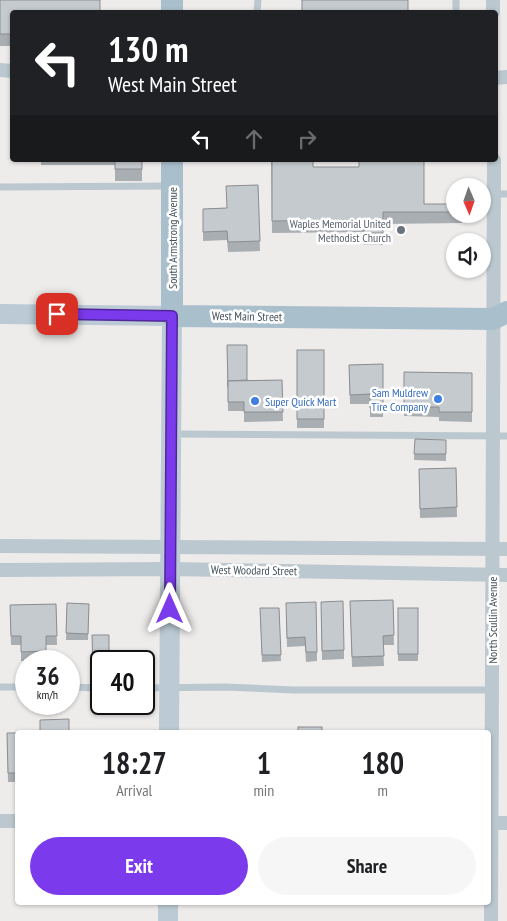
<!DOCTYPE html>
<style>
:root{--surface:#fff;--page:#f6f6f6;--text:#202124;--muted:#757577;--accent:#7c3aed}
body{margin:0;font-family:"PT Sans Narrow",sans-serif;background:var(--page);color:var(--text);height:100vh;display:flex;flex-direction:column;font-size:19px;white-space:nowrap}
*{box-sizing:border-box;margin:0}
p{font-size:16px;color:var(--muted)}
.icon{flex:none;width:28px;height:28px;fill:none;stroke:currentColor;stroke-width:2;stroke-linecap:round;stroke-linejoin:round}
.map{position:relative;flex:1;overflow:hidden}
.drawer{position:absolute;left:15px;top:730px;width:476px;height:175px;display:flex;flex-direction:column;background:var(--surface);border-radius:5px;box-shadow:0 1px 4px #0004}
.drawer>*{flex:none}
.guide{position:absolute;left:10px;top:10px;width:488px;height:152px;border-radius:5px;box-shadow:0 1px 4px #0004;background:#202124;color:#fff;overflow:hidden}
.needle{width:32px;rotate:178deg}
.tools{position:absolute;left:446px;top:178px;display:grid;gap:10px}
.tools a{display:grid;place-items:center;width:45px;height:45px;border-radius:50%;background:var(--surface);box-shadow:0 1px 4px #0004;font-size:25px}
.speed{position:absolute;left:15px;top:650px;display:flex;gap:10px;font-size:25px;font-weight:700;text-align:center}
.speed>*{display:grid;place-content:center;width:65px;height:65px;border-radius:50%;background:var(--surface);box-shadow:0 1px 4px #0004;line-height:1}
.speed small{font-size:12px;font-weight:400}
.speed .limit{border:2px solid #111;border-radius:8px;background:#fff;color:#111}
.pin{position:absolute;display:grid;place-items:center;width:42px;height:42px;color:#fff;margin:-21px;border-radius:10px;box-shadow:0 2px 8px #0006}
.me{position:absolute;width:55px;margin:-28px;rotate:0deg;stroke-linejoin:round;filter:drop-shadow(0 0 4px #0008)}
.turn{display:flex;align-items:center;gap:18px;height:105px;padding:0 15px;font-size:22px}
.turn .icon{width:65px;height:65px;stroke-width:2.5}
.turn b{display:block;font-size:35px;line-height:42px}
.lanes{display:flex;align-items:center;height:48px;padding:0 15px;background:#0003;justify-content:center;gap:25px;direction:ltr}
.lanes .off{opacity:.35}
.eta{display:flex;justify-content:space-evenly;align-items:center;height:85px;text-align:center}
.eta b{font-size:30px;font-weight:600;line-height:35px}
.cta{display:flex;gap:10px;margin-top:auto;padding:10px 15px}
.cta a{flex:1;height:58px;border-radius:30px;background:var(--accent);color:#fff;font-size:20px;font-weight:600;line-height:58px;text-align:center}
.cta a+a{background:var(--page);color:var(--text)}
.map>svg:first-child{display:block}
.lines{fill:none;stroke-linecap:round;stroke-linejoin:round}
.lane{stroke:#bbc8cf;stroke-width:7}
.street{stroke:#bbc8cf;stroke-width:14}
.secondary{stroke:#bbcad4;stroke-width:20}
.primary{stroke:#a9bfcc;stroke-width:22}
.wall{fill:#a9aeb2}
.building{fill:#c5cacf;stroke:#8a8d91}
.route-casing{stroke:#51269a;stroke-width:12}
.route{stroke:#7c3aed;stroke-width:9}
.worship-dot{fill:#6b7280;stroke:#fff;stroke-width:2}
.shop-dot{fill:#3f7fe0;stroke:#fff;stroke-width:2}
.labels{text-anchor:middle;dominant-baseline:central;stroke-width:5;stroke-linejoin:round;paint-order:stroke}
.worship-label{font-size:12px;fill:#5b616d;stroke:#fff;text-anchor:end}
.street-label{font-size:12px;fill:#435159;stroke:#fff}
.shop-label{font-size:12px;fill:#366cbe;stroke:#fff;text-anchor:end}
</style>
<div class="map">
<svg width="507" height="921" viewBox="0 0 507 921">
<rect width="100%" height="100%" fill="#eeebeb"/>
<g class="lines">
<g class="lane">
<polyline points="257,12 258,0"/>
<polyline points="456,12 456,0"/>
<polyline points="0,187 169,186"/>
<polyline points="494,194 507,194"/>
<polyline points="172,434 507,436"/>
<polyline points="0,687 26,687"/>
<polyline points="69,687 101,688"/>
<polyline points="144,688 225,687 294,690 492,690"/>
</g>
<g class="street">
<polyline points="493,0 493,12"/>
<polyline points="0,70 12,71"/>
<polyline points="495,78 507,77"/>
<polyline points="0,546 507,549"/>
<polyline points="0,570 170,569 507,575"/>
<polyline points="0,821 18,821"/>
<polyline points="489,823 507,823"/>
<polyline points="491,921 494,160"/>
</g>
<g class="secondary">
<polyline points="0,314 172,316 169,732"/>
<polyline points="168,921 168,902"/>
</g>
<g class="primary">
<polyline points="172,12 172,0"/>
<polyline points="172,160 172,316 493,319 507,312"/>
</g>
</g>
<g class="wall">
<polygon points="0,0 12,12 12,46 0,46"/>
<polygon points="41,160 142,160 142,181 115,181 115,165 41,165"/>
<polygon points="271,160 313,167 424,204 455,204 455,214 462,214 462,223 383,224 383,245 364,245 364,232 272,233"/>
<polygon points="258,185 260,251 228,252 227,240 203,241 203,209 227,208"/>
<polygon points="227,345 247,380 282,380 283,421 244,422 244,411 228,411"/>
<rect x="297" y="350" width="27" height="78"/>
<polygon points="383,364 383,417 370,417 370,404 350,404 349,365"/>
<polygon points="404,372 472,373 472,422 439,421 439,417 404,416"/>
<polygon points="415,439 446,440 446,461 414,460"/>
<polygon points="456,468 457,517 420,518 419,469"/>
<polygon points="393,600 394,645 383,645 384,666 352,667 350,601"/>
<polygon points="67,603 89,604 88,640 66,640"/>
<polygon points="56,604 57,645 46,645 46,661 21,661 21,645 11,645 10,605"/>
<polygon points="260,608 279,608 281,661 262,662"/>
<rect x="398" y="608" width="20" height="53"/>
<polygon points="321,611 344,650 344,659 322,660"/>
<polygon points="286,613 317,652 317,661 306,662 305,646 287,647"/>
<polygon points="92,635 101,661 101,678 93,678"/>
<polygon points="41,704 54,704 54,706 41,707"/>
<polygon points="7,733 18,733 18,782 8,782"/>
</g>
<g class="building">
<polygon points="0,0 100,0 100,12 12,12 12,34 0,34"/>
<rect x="302" y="0" width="106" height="12"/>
<rect x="115" y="160" width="27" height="9"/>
<polygon points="272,160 313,160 313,167 359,167 359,160 424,160 424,204 455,204 455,212 383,212 383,233 364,233 364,220 272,221"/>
<polygon points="258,185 260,241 228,242 227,231 203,232 203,209 227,208 226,186"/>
<polygon points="227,345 247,345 247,380 228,381 228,387"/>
<rect x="297" y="350" width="27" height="69"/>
<polygon points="383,364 383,408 370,408 370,394 350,395 349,365"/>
<polygon points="404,372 472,373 472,412 439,412 439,407 404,407"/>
<polygon points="282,380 283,412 244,412 244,402 228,402 228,381"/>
<polygon points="415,439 446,440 446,454 414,454"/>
<polygon points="456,468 457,507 420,509 419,469"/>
<polygon points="393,600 394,635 383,636 384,656 352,657 350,601"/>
<polygon points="343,601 344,650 322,651 321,602"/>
<polygon points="316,602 317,652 306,652 305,637 287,638 286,603"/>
<polygon points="67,603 89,604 88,634 66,633"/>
<polygon points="56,604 57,636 46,636 46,651 21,652 21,636 11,636 10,605"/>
<polygon points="260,608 279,608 281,655 262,655"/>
<rect x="398" y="608" width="20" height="46"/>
<polygon points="92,635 109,635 109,661 101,661 101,671 93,671"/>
<polygon points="69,719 69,732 28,732 40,732 40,720"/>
<rect x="298" y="727" width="24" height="5"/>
<polygon points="7,733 18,733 18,773 8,773"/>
</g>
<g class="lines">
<defs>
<polyline id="route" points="57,314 172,316 170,609"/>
</defs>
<use href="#route" class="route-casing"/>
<use href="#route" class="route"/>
</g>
<circle class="worship-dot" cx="401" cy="230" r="5"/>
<g class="shop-dot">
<circle cx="438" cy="399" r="5"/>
<circle cx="255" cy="401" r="5"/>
</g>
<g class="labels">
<g class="worship-label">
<text x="391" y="223">Waples Memorial United<tspan x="391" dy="14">Methodist Church</tspan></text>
</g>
<g class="street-label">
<text transform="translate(172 238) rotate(-90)">South Armstrong Avenue</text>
<text transform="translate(247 316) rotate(1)">West Main Street</text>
<text transform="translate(254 570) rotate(1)">West Woodard Street</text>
<text transform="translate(492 620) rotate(-90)">North Scullin Avenue</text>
</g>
<g class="shop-label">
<text x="428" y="392">Sam Muldrew<tspan x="428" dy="14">Tire Company</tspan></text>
<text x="265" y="401" text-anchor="start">Super Quick Mart</text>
</g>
</g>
</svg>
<div class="tools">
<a><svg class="needle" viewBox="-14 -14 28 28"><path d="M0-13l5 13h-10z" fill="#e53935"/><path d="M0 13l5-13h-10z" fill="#757577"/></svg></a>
<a><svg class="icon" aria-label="sound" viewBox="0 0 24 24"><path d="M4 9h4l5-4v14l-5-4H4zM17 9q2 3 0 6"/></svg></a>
</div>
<div class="speed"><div>36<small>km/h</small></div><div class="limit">40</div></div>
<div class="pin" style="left:57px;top:314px;background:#d93025"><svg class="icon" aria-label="arrive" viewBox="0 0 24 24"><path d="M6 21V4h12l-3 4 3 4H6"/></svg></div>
<svg class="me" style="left:170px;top:609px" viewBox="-20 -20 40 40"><path d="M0-17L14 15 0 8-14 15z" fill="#7c3aed" stroke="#fff" stroke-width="4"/></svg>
<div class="guide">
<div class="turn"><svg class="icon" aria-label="left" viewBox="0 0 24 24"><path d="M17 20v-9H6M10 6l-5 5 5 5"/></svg><div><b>130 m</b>West Main Street</div></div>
<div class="lanes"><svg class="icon" aria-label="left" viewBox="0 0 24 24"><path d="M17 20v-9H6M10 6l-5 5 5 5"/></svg><svg class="icon off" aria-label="ahead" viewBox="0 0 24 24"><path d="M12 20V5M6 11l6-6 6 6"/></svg><svg class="icon off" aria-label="right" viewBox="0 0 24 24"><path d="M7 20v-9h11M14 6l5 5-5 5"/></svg></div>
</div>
<section class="drawer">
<div class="eta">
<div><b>18:27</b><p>Arrival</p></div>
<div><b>1</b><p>min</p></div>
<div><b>180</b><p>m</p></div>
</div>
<div class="cta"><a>Exit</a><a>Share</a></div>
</section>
</div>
